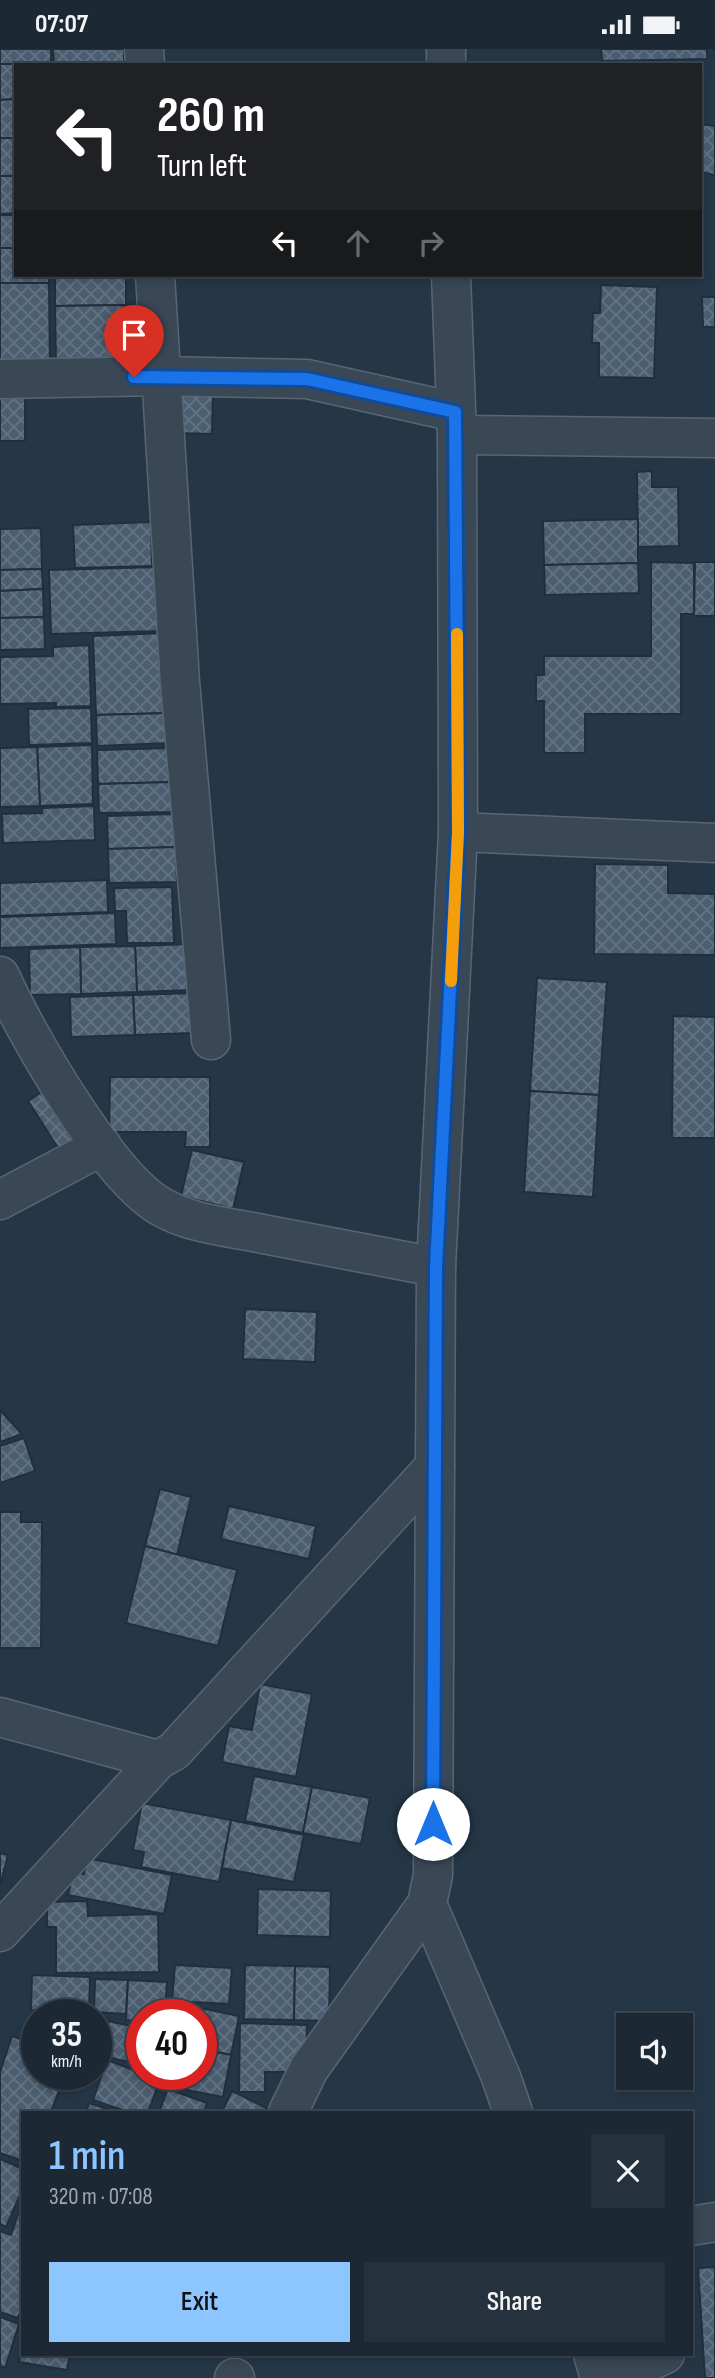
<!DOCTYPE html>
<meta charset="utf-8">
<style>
:root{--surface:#1c2935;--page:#25313d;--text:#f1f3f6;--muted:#a0a6ad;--line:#3a4550;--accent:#8dc5ff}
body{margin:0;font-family:"Sofia Sans Condensed",sans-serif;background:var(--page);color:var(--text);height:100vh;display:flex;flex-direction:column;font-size:26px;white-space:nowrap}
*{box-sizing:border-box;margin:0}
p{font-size:23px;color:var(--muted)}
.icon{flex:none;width:38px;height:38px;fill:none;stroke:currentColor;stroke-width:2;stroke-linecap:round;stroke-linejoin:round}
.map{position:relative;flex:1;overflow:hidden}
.panel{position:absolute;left:21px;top:2062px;width:672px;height:245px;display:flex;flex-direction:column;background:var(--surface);border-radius:0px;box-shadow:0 4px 10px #0003,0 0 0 2px var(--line)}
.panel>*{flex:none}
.guide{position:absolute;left:14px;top:14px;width:688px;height:214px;border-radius:0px;box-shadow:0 4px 10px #0003,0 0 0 2px var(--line);background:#202124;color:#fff;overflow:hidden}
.tools{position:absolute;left:616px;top:1964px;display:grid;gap:14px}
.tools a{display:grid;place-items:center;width:77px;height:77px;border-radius:0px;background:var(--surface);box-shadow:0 4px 10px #0003,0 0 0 2px var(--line);font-size:35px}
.speed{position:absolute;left:21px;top:1950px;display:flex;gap:14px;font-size:35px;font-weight:700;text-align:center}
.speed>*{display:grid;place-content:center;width:91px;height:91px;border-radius:50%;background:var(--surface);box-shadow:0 4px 10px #0003,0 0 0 2px var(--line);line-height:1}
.speed small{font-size:18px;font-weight:400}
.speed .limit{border:10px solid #d22;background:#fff;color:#111}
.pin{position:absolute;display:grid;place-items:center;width:60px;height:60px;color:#fff;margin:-72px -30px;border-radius:50% 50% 50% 0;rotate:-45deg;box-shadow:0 0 7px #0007}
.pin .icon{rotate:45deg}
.me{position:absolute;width:77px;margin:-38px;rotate:0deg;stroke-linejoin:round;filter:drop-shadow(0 0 5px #0008)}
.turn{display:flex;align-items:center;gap:24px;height:147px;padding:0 28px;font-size:32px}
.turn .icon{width:91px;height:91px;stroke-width:2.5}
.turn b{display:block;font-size:49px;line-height:60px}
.lanes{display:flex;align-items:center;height:66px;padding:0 28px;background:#0003;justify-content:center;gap:35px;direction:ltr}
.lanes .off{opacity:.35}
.round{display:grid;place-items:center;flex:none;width:74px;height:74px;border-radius:0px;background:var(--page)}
.summary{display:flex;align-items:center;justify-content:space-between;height:119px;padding:0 28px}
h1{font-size:42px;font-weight:600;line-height:52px;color:var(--accent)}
.cta{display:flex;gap:14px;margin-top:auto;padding:14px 28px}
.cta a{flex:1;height:80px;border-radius:0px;background:var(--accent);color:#111;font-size:28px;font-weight:600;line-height:80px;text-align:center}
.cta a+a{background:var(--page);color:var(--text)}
.status{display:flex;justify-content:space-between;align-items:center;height:49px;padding:0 35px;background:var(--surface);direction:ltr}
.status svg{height:19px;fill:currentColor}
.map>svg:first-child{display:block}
.building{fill:url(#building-cross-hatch);stroke:#202f3e;stroke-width:2}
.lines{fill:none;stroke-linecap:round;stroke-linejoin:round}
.minor-casing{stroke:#586673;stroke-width:41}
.tertiary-casing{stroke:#586673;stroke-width:41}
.minor{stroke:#3a4856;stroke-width:38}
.tertiary{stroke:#3a4856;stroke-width:38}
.route-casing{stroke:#114b97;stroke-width:18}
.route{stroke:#1a73e8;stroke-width:12}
.slow{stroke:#f59e0b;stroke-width:12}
</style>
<div class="status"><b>07:07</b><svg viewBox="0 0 49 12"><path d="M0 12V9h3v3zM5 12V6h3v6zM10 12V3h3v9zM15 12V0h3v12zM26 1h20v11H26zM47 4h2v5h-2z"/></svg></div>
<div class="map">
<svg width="715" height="2329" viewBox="0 0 715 2329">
<defs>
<pattern id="building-cross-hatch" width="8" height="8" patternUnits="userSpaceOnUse" patternTransform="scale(1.75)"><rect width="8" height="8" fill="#4b5e70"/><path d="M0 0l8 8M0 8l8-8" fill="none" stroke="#637383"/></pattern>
</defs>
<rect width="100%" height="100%" fill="#253747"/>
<g class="building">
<rect x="0" y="0" width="51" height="15"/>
<polygon points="53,0 124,0 124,14 54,15"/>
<polygon points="601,0 707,0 707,10 602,12"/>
<polygon points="0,15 51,15 51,16 16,16 16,50 0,51"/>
<polygon points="16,50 16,89 0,89 0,51"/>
<polygon points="700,75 715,77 715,126 700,123"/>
<rect x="0" y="89" width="16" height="38"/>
<polygon points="0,127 16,127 16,164 0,165"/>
<rect x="0" y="166" width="16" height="33"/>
<polygon points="0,199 16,199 16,226 49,226 49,234 0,234"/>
<polygon points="55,226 126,226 126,256 55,257"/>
<polygon points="0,234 49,234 50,315 0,315"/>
<polygon points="601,236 657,238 654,329 599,328 599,294 592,294 593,264 600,264"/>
<polygon points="702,248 715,248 715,278 703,278"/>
<polygon points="126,256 127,319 56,319 55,257"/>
<polygon points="177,337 213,338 212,385 176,384"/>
<rect x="0" y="344" width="25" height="48"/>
<polygon points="652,422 652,438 678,438 679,497 638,498 637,423"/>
<polygon points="638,470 638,514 544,516 543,472"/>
<polygon points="151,473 152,517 75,519 73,476"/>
<polygon points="41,479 42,520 0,521 0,480"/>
<polygon points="651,513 694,514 694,565 681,565 681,665 585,665 585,704 544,704 544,652 536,652 536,626 544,626 544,607 651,607"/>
<polygon points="695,513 715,513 715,567 694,567"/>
<polygon points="638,514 639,544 545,546 544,516"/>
<polygon points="160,518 162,582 51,585 49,521"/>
<polygon points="42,520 43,540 0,542 0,521"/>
<polygon points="43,540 44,568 0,569 0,542"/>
<polygon points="44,568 45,600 0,601 0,569"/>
<polygon points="166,584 169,664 96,666 93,587"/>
<polygon points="89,596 91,657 56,658 56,654 0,655 0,608 53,607 53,598"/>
<polygon points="91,659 92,694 29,696 28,660"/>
<polygon points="169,664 170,694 97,697 96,666"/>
<polygon points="92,696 93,755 40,757 37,698"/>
<polygon points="37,698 40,757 0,758 0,699"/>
<polygon points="172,699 173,733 98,735 97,701"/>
<polygon points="173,733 174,763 99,764 98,735"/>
<polygon points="94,757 95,791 3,794 2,765 42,764 42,759"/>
<polygon points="175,765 176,798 108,800 107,767"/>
<polygon points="176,798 177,833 109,834 108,800"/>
<polygon points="595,815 668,816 668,844 715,845 715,906 594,905"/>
<polygon points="107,831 108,863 0,867 0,834"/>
<polygon points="172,838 174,894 127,894 126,862 115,862 114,839"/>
<polygon points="115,864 116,895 0,899 0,868"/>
<polygon points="191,895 192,941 137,943 135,897"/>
<polygon points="135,897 137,943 81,945 80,898"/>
<polygon points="80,898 81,945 30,946 29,900"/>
<polygon points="537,929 607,933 599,1046 530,1042"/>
<polygon points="193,944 194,984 135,986 133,946"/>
<polygon points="133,946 135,986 71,988 70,948"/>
<polygon points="673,967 715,968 715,1089 672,1089"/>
<polygon points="110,1028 210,1028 210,1098 185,1098 186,1083 109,1083"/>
<polygon points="51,1037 85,1091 62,1105 28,1052"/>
<polygon points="530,1042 599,1046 593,1148 524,1143"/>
<polygon points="192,1101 244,1113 233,1160 181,1147"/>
<polygon points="245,1260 317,1263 315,1313 243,1310"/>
<polygon points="0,1361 22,1385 0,1393"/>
<polygon points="24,1389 35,1422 0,1434 0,1397"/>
<polygon points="160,1440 191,1448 177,1506 145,1497"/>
<polygon points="229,1457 316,1477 309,1510 221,1490"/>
<polygon points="0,1463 21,1463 21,1473 42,1473 41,1599 0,1599"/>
<polygon points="145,1497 237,1521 218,1597 126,1574"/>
<polygon points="260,1635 312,1645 296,1728 222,1713 229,1677 252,1681"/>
<polygon points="254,1727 312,1738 303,1784 245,1772"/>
<polygon points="312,1738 370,1749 361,1795 303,1784"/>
<polygon points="142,1754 231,1771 219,1833 141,1818 144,1803 133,1801"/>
<polygon points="231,1771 304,1786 294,1833 222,1819"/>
<polygon points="0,1804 8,1806 0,1837"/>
<polygon points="87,1809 172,1826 164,1865 68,1846 73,1823 84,1825"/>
<polygon points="258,1840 331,1842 330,1888 257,1886"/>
<polygon points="87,1852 88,1867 158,1865 159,1923 56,1924 56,1878 47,1878 47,1853"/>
<polygon points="175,1916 232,1919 229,1955 172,1952"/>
<polygon points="245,1916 295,1917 294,1971 244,1970"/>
<polygon points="295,1917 330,1918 329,1972 294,1971"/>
<polygon points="32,1926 90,1928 89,1963 31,1961"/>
<polygon points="95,1930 128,1931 126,1965 94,1963"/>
<polygon points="128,1931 167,1933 165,1965 142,1965 142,1972 126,1971"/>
<polygon points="176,1954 239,1967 231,2006 201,2000 201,1965 174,1965"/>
<polygon points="107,1972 141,1979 134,2014 101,2007"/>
<polygon points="240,1974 307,1976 306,2023 265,2023 265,2043 239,2043"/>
<polygon points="12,1987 37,1996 37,2025 65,2025 51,2063 23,2063 23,2112 0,2104 0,2023"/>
<polygon points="201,2000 231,2006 223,2048 160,2036 162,2025 201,2025"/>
<polygon points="107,2011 160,2031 148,2063 128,2063 93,2051"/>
<polygon points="168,2040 207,2054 204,2063 159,2063"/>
<polygon points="232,2042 274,2063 222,2063"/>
<polygon points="89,2054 116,2063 86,2063"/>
<polygon points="0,2110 23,2120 23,2139 6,2178 0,2175"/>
<polygon points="21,2156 23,2256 18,2269 0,2263 0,2182 11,2186"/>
<polygon points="715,2218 715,2329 705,2329 698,2219"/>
<polygon points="0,2268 19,2275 5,2319 0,2317"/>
<polygon points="23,2287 23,2305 70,2305 67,2321 19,2313"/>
</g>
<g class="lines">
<defs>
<g id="minor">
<polyline points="144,0 145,16"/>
<polyline points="155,226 180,633 211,991"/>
<polyline points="0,330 160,327 307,330 455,363"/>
<polyline points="457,386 715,389"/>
<polyline points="458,783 715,794"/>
<path d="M0,927C26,985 107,1126 160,1157C190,1175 229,1178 263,1185C320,1196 378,1207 436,1218"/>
<polyline points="0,1151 102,1097"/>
<polyline points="0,1668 158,1711"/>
<polyline points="0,1883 158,1711 174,1702 435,1417"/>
<polyline points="288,2063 309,2020 427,1855"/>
<polyline points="691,2177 715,2173"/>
<polyline points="234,2329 235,2329"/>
<polyline points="615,2329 665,2305"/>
</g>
<g id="tertiary">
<polyline points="446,0 446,16"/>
<polyline points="451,226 457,386 458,783 436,1218 433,1826 427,1855 501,2028 513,2063"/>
<polyline points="593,2305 600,2329"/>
</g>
</defs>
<use href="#minor" class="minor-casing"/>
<use href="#tertiary" class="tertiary-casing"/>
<use href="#minor" class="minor"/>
<use href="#tertiary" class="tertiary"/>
</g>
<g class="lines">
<defs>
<polyline id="route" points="134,328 307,330 455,363 458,783 436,1218 433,1775"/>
</defs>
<use href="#route" class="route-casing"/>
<use href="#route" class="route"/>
<polyline class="slow" points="451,932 458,783 457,585"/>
</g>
</svg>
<div class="tools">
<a><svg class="icon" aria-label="sound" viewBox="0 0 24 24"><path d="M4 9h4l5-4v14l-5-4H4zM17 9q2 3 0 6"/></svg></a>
</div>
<div class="speed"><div>35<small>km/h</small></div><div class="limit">40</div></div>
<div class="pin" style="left:134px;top:328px;background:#d93025"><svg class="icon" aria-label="arrive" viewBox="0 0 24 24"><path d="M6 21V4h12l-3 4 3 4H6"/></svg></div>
<svg class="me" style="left:433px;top:1775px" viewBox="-20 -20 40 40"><circle r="19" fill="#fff"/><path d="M0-13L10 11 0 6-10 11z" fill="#1a73e8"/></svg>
<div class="guide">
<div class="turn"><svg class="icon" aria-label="left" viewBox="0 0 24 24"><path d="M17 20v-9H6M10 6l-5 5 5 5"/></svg><div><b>260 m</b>Turn left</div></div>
<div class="lanes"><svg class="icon" aria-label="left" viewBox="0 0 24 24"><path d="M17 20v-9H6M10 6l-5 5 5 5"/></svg><svg class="icon off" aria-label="ahead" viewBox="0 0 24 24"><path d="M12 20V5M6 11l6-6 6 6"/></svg><svg class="icon off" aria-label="right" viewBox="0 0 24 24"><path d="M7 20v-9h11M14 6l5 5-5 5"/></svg></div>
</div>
<section class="panel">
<div class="summary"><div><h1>1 min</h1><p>320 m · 07:08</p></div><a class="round"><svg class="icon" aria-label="close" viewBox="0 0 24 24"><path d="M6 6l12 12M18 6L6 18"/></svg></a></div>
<div class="cta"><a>Exit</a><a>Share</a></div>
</section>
</div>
